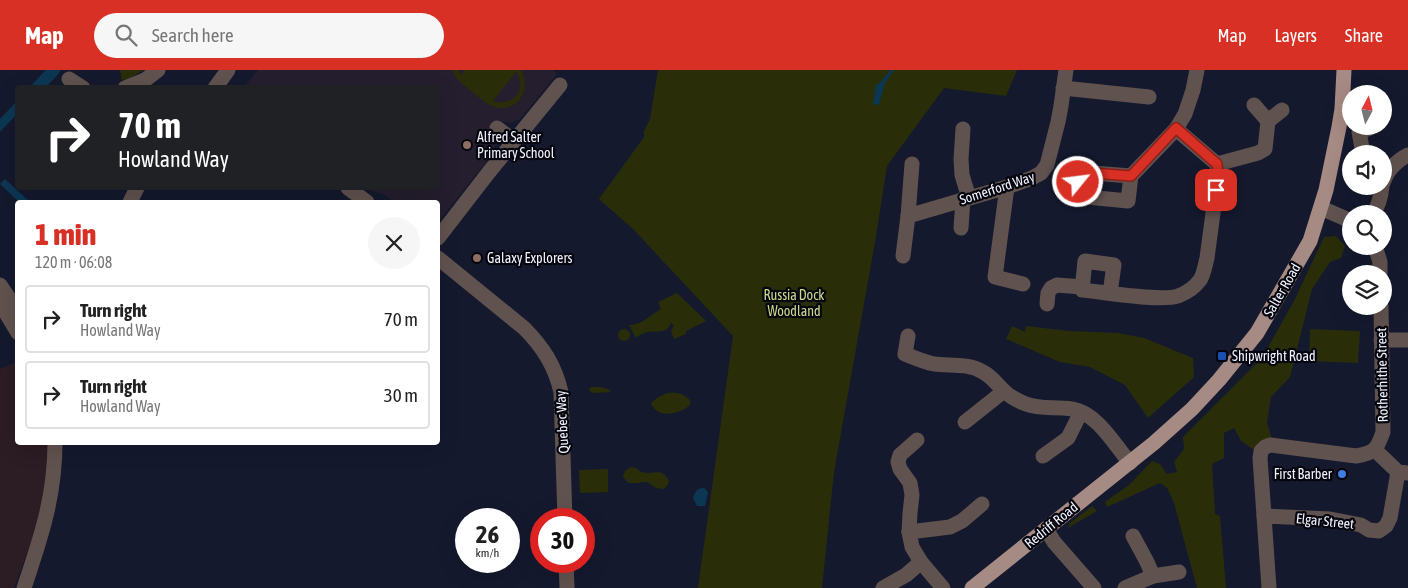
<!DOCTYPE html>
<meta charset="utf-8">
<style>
:root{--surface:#fff;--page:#f6f6f6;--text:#222;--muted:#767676;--line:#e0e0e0;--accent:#d93025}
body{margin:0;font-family:"Asap Condensed",sans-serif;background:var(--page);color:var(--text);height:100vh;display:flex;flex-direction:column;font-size:19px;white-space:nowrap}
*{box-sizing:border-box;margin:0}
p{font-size:16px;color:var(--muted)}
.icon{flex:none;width:28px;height:28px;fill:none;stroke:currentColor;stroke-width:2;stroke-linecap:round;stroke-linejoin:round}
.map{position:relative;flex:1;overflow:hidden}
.panel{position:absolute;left:15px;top:130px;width:425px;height:245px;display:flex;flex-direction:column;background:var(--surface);border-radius:5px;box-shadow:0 5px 20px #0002}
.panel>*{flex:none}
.top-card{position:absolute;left:15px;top:15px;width:425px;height:105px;border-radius:5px;box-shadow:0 5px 20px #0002;background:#202124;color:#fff;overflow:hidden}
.needle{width:32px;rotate:7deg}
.tools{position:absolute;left:1342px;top:15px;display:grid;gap:10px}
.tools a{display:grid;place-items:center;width:50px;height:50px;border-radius:50%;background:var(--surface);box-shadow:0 5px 20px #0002;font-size:25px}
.speed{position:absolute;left:455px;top:438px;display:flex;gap:10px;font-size:25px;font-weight:700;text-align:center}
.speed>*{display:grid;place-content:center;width:65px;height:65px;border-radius:50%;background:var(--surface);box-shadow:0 5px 20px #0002;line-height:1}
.speed small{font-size:12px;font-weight:400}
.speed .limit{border:8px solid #d22;background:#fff;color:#111}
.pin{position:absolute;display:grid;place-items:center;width:42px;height:42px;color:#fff;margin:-21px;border-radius:10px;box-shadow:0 2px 8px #0006}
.me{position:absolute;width:55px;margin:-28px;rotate:61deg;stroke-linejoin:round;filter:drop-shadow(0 0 4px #0008)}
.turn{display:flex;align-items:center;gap:18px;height:105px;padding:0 20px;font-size:22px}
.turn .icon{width:65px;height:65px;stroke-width:2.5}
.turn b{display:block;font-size:35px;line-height:42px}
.round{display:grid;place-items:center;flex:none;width:52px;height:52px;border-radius:26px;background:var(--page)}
.headline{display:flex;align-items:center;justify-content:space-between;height:85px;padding:0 20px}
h1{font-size:30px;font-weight:800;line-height:38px;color:var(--accent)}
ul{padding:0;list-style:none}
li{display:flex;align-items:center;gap:15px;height:68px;margin:0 10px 8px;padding:0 10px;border:2px solid var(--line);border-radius:5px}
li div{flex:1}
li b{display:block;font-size:19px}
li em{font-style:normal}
header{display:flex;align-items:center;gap:30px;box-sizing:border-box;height:70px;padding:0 25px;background:var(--accent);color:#fff}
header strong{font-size:24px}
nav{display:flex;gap:28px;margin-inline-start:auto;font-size:18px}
.search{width:350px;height:45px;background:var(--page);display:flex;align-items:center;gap:12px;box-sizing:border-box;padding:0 18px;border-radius:28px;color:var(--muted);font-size:19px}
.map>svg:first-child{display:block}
.commercial{fill:#2c1c24}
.education{fill:#241e2e}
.green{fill:#292e09;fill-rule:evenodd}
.water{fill:#0c3753}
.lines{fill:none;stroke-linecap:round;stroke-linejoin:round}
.canal{stroke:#0c3753;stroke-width:12}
.minor{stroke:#60524f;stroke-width:15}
.major{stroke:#a68a84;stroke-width:15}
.route-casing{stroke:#8d1f18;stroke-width:12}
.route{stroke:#d93025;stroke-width:9}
.education-dot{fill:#8d6e63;stroke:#04050d;stroke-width:2}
.transit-dot{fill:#1a4fb4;stroke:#04050d;stroke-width:2}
.shop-dot{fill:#3f7fe0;stroke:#04050d;stroke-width:2}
.labels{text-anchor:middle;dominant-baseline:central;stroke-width:4.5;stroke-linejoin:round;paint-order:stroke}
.poi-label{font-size:14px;fill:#f0f2ff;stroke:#04050d;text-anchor:start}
.street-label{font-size:14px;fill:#f0f2ff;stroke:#04050d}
.park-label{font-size:14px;fill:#ccd98f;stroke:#04050d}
</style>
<header>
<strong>Map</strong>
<div class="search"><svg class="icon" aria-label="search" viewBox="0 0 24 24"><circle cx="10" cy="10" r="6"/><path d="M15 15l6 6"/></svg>Search here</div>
<nav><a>Map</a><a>Layers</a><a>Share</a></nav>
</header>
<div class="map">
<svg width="1408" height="518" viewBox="0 0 1408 518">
<rect width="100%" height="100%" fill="#15192e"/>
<polygon class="commercial" points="17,292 18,372 50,373 49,425 14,518 0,518 0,299"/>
<polygon class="education" points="258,0 553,0 557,4 520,49 511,53 502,51 491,65 495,69 496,73 494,82 438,152 438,132 394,132 385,125 374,122 368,118 438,118 438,18 244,17"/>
<g class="green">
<polygon points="120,0 144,0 128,9 122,10"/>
<path d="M452,0H458L461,5L465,0H521C532,19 518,43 496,37C486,35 478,26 470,20C463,14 455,9 452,0ZM516,2C528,19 513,37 493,31Z"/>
<polygon points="658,0 1017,0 1006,26 944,18 887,96 875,172 834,402 822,518 698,518 733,266 633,159 599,129 644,67 644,61 650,49"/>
<polygon points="1336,166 1345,176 1341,188 1330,192 1312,219 1290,307 1271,327 1267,353 1272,369 1257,382 1241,371 1234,358 1224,363 1224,388 1212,394 1215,444 1220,446 1226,518 1197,518 1174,433 1167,418 1160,413 1107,437 1105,432 1129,415 1152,391 1160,394 1167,404 1177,402 1174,392 1184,379 1183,367 1262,288 1294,231 1324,167"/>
<path d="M677,223L706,251L686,261V264L674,269L671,261L674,255L671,253C666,265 658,260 648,262C643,263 640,265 636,268L629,255C645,254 648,246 661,239L658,232Z"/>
<polygon points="1012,256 1025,262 1026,256 1069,261 1118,263 1144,268 1193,288 1194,307 1148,348 1125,315 1090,297 1060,292 1006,269"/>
<circle cx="624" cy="265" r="6"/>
<polygon points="1310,259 1360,261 1358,293 1309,291"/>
<path d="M591,317C598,317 607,316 611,322L592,323L589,320Z"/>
<path d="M667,323C676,322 683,323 690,330V335C680,344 657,350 651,333L657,328Z"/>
<path d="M630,397C636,397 637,400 642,402C653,406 661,396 669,411L667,416L663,419L656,418L647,412H642L639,413H629L623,407L625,401Z"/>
<polygon points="608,399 608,422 580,423 579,400"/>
<polygon points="1092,436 1097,441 1068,458 1070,453"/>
</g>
<g class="water">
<polygon points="890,0 894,0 885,13 879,35 873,34 876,15 880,13"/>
<polygon points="17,31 17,44 0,62 0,49"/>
<polygon points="5,109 30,132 19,132 0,114"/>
<path d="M704,418L708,422L705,436H697L693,428C695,422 697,418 704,418Z"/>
</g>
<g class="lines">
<polyline class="canal" points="37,18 54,0"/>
<g class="minor">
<polyline points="69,9 83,18"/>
<polyline points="125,18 145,10 158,0"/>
<polyline points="215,18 228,0"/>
<polyline points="1063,18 1149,27"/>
<polyline points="1268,51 1282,40"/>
<polyline points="497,58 514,71"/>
<polyline points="963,59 961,89 962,105 969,128"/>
<polyline points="1365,84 1362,78 1359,62 1370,58"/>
<polyline points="1217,94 1258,83 1265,79 1268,51 1254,35"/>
<polyline points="1131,106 1128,131 1077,126 1080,102 1131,106 1176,59 1185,44 1193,20 1197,0"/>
<path d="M1384,111C1387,100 1398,90 1408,85"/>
<polyline points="1007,117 995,207 1023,214"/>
<polyline points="348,118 367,132"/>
<polyline points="130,132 137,118"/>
<polyline points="1321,138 1351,151"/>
<path d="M1373,144C1379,135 1381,127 1382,116"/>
<polyline points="908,146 912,94"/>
<polyline points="961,158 963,129"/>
<polyline points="438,168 489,102 560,15"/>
<polyline points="1375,176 1380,192 1380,204"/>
<polyline points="903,186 908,146 1007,117 1032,108 1041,103 1047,95 1058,52 1061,36 1066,0"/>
<path d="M438,188L524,258C543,277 555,296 561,322L565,449"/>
<polyline points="0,215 18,242"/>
<path d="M1110,223L1114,195L1085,191L1082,220C1104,222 1160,232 1178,226C1186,223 1195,217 1200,210C1204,204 1205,195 1207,188L1218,106L1217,94L1176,59"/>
<polyline points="0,233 18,263"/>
<polyline points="1047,234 1048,223 1051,218 1057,215 1082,217"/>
<path d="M908,266L905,284C915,288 924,292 934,294C951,296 968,293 983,302C991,306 997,314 1003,320C1009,326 1018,331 1026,334C1041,340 1056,336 1072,339C1097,343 1114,374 1130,393"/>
<polyline points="1381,270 1408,270"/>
<polyline points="965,352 1004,321"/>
<polyline points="917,370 900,385 898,392 900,399 910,413 912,425 910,443 909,462 912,477 921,492 943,518"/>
<polyline points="1375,380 1398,402 1408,403"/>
<polyline points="1043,386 1068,368 1081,342"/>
<path d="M1264,446L1260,388L1261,381L1265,377L1270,375L1356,386C1374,383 1377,380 1383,362L1381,236"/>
<polyline points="1046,459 1054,472 1094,518"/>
<polyline points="909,462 950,457 962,451 982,434"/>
<polyline points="1133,466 1147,492 1153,506"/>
<polyline points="566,491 567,518"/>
<path d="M24,518C41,467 55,427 55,372"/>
<polyline points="883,518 906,505 921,492"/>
<polyline points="1125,518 1153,506 1179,502"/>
<polyline points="1269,518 1264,446 1330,449 1361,455 1369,460 1379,461 1386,456 1390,448 1398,402"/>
</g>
<polyline class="major" points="972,518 1154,373 1192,339 1219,310 1257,263 1310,171 1326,120 1339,57 1342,39 1344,0"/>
</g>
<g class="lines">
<defs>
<polyline id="route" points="1078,112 1080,102 1131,106 1176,58 1217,94 1218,106 1216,120"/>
</defs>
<use href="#route" class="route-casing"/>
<use href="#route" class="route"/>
</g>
<g class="education-dot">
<circle cx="467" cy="75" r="5"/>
<circle cx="477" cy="188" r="5"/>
</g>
<rect class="transit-dot" x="1217" y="281" width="10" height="10" rx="2.5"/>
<circle class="shop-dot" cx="1342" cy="404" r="5"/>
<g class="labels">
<g class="poi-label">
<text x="477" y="67">Alfred Salter<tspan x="477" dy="16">Primary School</tspan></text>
<text x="487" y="188">Galaxy Explorers</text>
<text x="1232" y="286">Shipwright Road</text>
<text x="1332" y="404" text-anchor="end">First Barber</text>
</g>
<g class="street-label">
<text transform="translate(997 118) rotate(-18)">Somerford Way</text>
<text transform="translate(1282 220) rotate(-60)">Salter Road</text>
<text transform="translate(1382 305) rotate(-91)">Rotherhithe Street</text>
<text transform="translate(562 352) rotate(-93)">Quebec Way</text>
<text transform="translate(1325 451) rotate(6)">Elgar Street</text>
<text transform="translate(1051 455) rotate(-39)">Redriff Road</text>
</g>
<g class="park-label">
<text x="794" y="225">Russia Dock<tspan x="794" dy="16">Woodland</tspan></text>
</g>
</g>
</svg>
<div class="tools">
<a><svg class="needle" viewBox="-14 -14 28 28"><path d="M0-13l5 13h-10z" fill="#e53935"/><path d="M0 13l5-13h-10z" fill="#767676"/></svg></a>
<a><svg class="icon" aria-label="sound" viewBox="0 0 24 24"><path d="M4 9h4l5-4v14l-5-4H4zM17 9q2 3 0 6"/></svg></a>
<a><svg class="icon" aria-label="search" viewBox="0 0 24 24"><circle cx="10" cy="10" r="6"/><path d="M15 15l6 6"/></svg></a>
<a><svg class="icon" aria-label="layers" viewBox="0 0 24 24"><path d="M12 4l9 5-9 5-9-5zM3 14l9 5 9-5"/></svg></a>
</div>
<div class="speed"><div>26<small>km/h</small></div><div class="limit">30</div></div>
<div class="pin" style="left:1216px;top:120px;background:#d93025"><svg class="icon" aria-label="arrive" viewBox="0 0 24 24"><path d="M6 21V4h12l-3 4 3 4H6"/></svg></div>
<svg class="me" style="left:1078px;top:112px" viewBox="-20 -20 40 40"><circle r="17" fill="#d93025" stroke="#fff" stroke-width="3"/><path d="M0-11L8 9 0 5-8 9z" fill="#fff"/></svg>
<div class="top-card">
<div class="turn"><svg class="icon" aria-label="right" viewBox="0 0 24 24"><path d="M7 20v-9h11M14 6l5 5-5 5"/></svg><div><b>70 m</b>Howland Way</div></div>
</div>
<section class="panel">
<div class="headline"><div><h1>1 min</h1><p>120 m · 06:08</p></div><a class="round"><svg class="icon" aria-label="close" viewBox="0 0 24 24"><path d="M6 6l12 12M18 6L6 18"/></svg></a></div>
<ul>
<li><svg class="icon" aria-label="right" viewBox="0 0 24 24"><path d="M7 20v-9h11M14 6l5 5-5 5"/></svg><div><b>Turn right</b><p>Howland Way</p></div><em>70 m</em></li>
<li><svg class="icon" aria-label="right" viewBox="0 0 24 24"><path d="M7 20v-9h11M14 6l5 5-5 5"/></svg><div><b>Turn right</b><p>Howland Way</p></div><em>30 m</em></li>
</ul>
</section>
</div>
